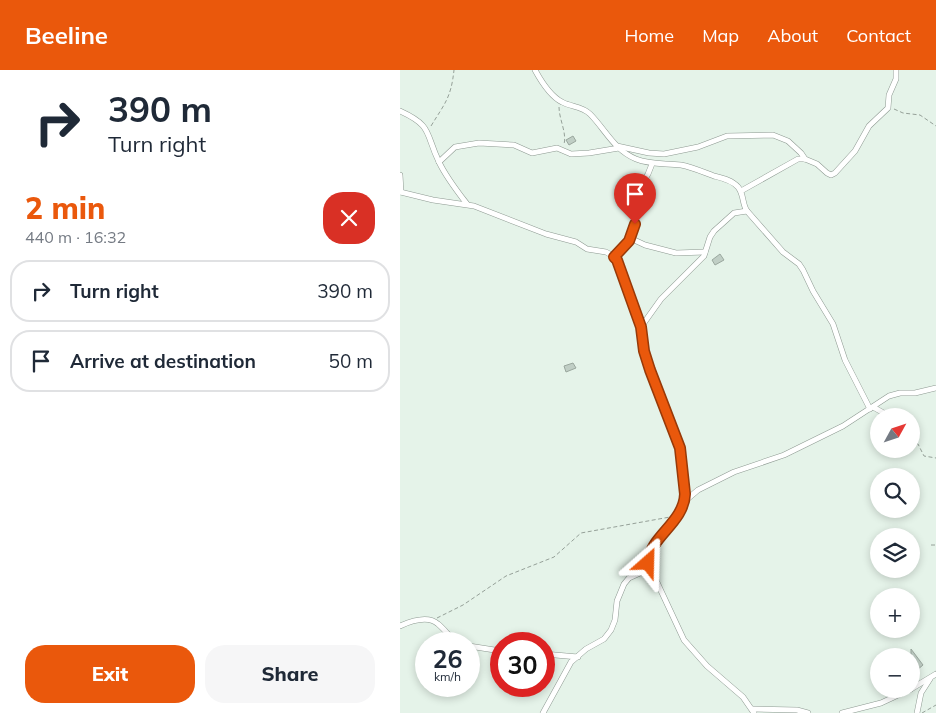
<!DOCTYPE html>
<meta charset="utf-8">
<style>
:root{--surface:#fff;--page:#f6f6f7;--text:#1f2937;--muted:#747a83;--line:#e0e1e3;--accent:#ea580c}
body{margin:0;font-family:Mulish,sans-serif;background:var(--page);color:var(--text);height:100vh;display:flex;flex-direction:column;font-size:19px;white-space:nowrap}
*{box-sizing:border-box;margin:0}
p{font-size:16px;color:var(--muted)}
.icon{flex:none;width:28px;height:28px;fill:none;stroke:currentColor;stroke-width:2;stroke-linecap:round;stroke-linejoin:round}
.map{position:relative;flex:1;overflow:hidden}
.drawer{display:flex;flex-direction:column;background:var(--surface);width:400px}
.drawer>*{flex:none}
.hud{background:#fff;color:var(--text);overflow:hidden}
.needle{width:32px;rotate:50deg}
.fabs{position:absolute;left:470px;top:338px;display:grid;gap:10px}
.fabs a{display:grid;place-items:center;width:50px;height:50px;border-radius:50%;background:var(--surface);box-shadow:0 2px 8px #0003;font-size:25px}
.speed{position:absolute;left:15px;top:562px;display:flex;gap:10px;font-size:25px;font-weight:700;text-align:center}
.speed>*{display:grid;place-content:center;width:65px;height:65px;border-radius:50%;background:var(--surface);box-shadow:0 2px 8px #0003;line-height:1}
.speed small{font-size:12px;font-weight:400}
.speed .limit{border:8px solid #d22;background:#fff;color:#111}
.pin{position:absolute;display:grid;place-items:center;width:42px;height:42px;color:#fff;margin:-51px -21px;border-radius:50% 50% 50% 0;rotate:-45deg;box-shadow:0 0 5px #0007}
.pin .icon{rotate:45deg}
.me{position:absolute;width:55px;margin:-28px;rotate:25deg;stroke-linejoin:round;filter:drop-shadow(0 0 4px #0008)}
.turn{display:flex;align-items:center;gap:18px;height:105px;padding:0 25px;font-size:22px}
.turn .icon{width:65px;height:65px;stroke-width:2.5}
.turn b{display:block;font-size:35px;line-height:42px}
.round{display:grid;place-items:center;flex:none;width:52px;height:52px;border-radius:20px;background:var(--page)}
.head{display:flex;align-items:center;justify-content:space-between;height:85px;padding:0 25px}
h1{font-size:30px;font-weight:800;line-height:38px;color:var(--accent)}
.action{display:flex;gap:10px;margin-top:auto;padding:10px 25px}
.action a{flex:1;height:58px;border-radius:20px;background:var(--accent);color:#fff;font-size:20px;font-weight:800;line-height:58px;text-align:center}
.action a+a{background:var(--page);color:var(--text)}
ul{padding:0;list-style:none}
li{display:flex;align-items:center;gap:15px;height:62px;margin:0 10px 8px;padding:0 15px;border:2px solid var(--line);border-radius:20px}
li div{flex:1}
li b{display:block;font-size:19px}
li em{font-style:normal}
header{display:flex;align-items:center;gap:30px;box-sizing:border-box;height:70px;padding:0 25px;background:var(--accent);color:#fff}
header strong{font-size:24px}
nav{display:flex;gap:28px;margin-inline-start:auto;font-size:18px}
main{display:flex;flex:1;min-height:0}
.map>svg:first-child{display:block}
.building{fill:#c0cec5;stroke:#9aa79e}
.lines{fill:none;stroke-linecap:round;stroke-linejoin:round}
.street-casing{stroke:#8d9991;stroke-width:6}
.path{stroke:#95a098;stroke-width:1;stroke-dasharray:4 2.5;stroke-linecap:butt}
.street{stroke:#fff;stroke-width:5}
.route-casing{stroke:#983908;stroke-width:12}
.route{stroke:#ea580c;stroke-width:9}
</style>
<header>
<strong>Beeline</strong>
<nav><a>Home</a><a>Map</a><a>About</a><a>Contact</a></nav>
</header>
<main>
<section class="drawer">
<div class="hud">
<div class="turn"><svg class="icon" aria-label="right" viewBox="0 0 24 24"><path d="M7 20v-9h11M14 6l5 5-5 5"/></svg><div><b>390 m</b>Turn right</div></div>
</div>
<div class="head"><div><h1>2 min</h1><p>440 m · 16:32</p></div><a class="round" style="background:#d93025;color:#fff"><svg class="icon" aria-label="close" viewBox="0 0 24 24"><path d="M6 6l12 12M18 6L6 18"/></svg></a></div>
<ul>
<li><svg class="icon" aria-label="right" viewBox="0 0 24 24"><path d="M7 20v-9h11M14 6l5 5-5 5"/></svg><div><b>Turn right</b></div><em>390 m</em></li>
<li><svg class="icon" aria-label="arrive" viewBox="0 0 24 24"><path d="M6 21V4h12l-3 4 3 4H6"/></svg><div><b>Arrive at destination</b></div><em>50 m</em></li>
</ul>
<div class="action"><a>Exit</a><a>Share</a></div>
</section>
<div class="map">
<svg width="536" height="643" viewBox="0 0 536 643">
<rect width="100%" height="100%" fill="#e5f3e9"/>
<g class="building">
<polygon points="173,66 176,71 169,75 166,70"/>
<polygon points="320,184 324,190 315,195 312,190"/>
<polygon points="173,293 176,298 166,302 164,296"/>
<polygon points="511,579 523,595 517,600 513,595 511,597"/>
</g>
<g class="lines">
<defs>
<g id="street">
<path d="M135,0C141,11 150,26 162,32C171,37 182,36 190,44C205,59 214,80 236,89C251,95 265,93 281,95C292,97 303,102 314,106C322,108 332,110 338,117C344,124 342,134 347,141L383,182L399,194L403,200L413,221L433,254L445,290L470,339"/>
<path d="M0,41C33,56 25,63 39,92C46,107 57,121 67,134"/>
<polyline points="217,76 249,83 264,84 298,77 327,66 373,65 388,71 401,83 405,89"/>
<polyline points="39,92 55,77 79,73 114,75 132,83 157,78 171,84 189,83 219,78"/>
<polyline points="0,105 1,122"/>
<polyline points="341,121 398,89 405,89 417,94 427,103 431,105 435,103 455,81 469,56 488,38 489,25 496,9 496,0"/>
<polyline points="0,122 33,130 74,136 146,164 176,172 187,179 206,182 213,186 217,190 241,257 244,281 250,300 280,378 281,397 284,408 285,431 282,437 278,446 250,484 248,493 284,570 307,596 343,627 354,643"/>
<polyline points="230,168 245,175 276,183 305,182"/>
<polyline points="214,187 231,166 235,154 239,119 248,104 252,94"/>
<polyline points="241,257 261,229 304,186 310,167 314,161 334,143 347,141"/>
<polyline points="473,337 489,346"/>
<polyline points="285,431 298,420 334,402 384,385 443,356 489,326 500,323 515,323 536,318"/>
<path d="M0,556C11,551 28,545 38,554C47,561 50,570 62,574"/>
<polyline points="69,576 101,581"/>
<polyline points="144,584 178,587"/>
<polyline points="511,619 536,604"/>
<polyline points="352,639 397,640 408,643"/>
<polyline points="143,643 171,592 186,579 204,569 211,560 215,550 217,531 224,514 229,508 251,498"/>
<polyline points="442,643 481,633 511,619"/>
<polyline points="517,643 521,623 530,609"/>
</g>
</defs>
<use href="#street" class="street-casing"/>
<g class="path">
<path d="M159,37C159,49 167,63 164,74"/>
<polyline points="494,39 503,43 520,45 536,56"/>
<path d="M31,56C45,33 51,28 54,0"/>
<polyline points="511,370 518,374 524,386 536,388"/>
<polyline points="531,475 536,475"/>
<polyline points="37,548 63,535 106,506 154,487 181,463 270,447"/>
<polyline points="522,643 536,635"/>
</g>
<use href="#street" class="street"/>
</g>
<g class="lines">
<defs>
<path id="route" d="M235,154L229,171L214,187L217,190L241,257L244,281L250,300L280,378L285,424C284,453 249,467 248,493"/>
</defs>
<use href="#route" class="route-casing"/>
<use href="#route" class="route"/>
</g>
</svg>
<div class="fabs">
<a><svg class="needle" viewBox="-14 -14 28 28"><path d="M0-13l5 13h-10z" fill="#e53935"/><path d="M0 13l5-13h-10z" fill="#747a83"/></svg></a>
<a><svg class="icon" aria-label="search" viewBox="0 0 24 24"><circle cx="10" cy="10" r="6"/><path d="M15 15l6 6"/></svg></a>
<a><svg class="icon" aria-label="layers" viewBox="0 0 24 24"><path d="M12 4l9 5-9 5-9-5zM3 14l9 5 9-5"/></svg></a>
<a>+</a>
<a>−</a>
</div>
<div class="speed"><div>26<small>km/h</small></div><div class="limit">30</div></div>
<div class="pin" style="left:235px;top:154px;background:#d93025"><svg class="icon" aria-label="arrive" viewBox="0 0 24 24"><path d="M6 21V4h12l-3 4 3 4H6"/></svg></div>
<svg class="me" style="left:248px;top:493px" viewBox="-20 -20 40 40"><path d="M0-17L14 15 0 8-14 15z" fill="#ea580c" stroke="#fff" stroke-width="4"/></svg>
</div>
</main>
